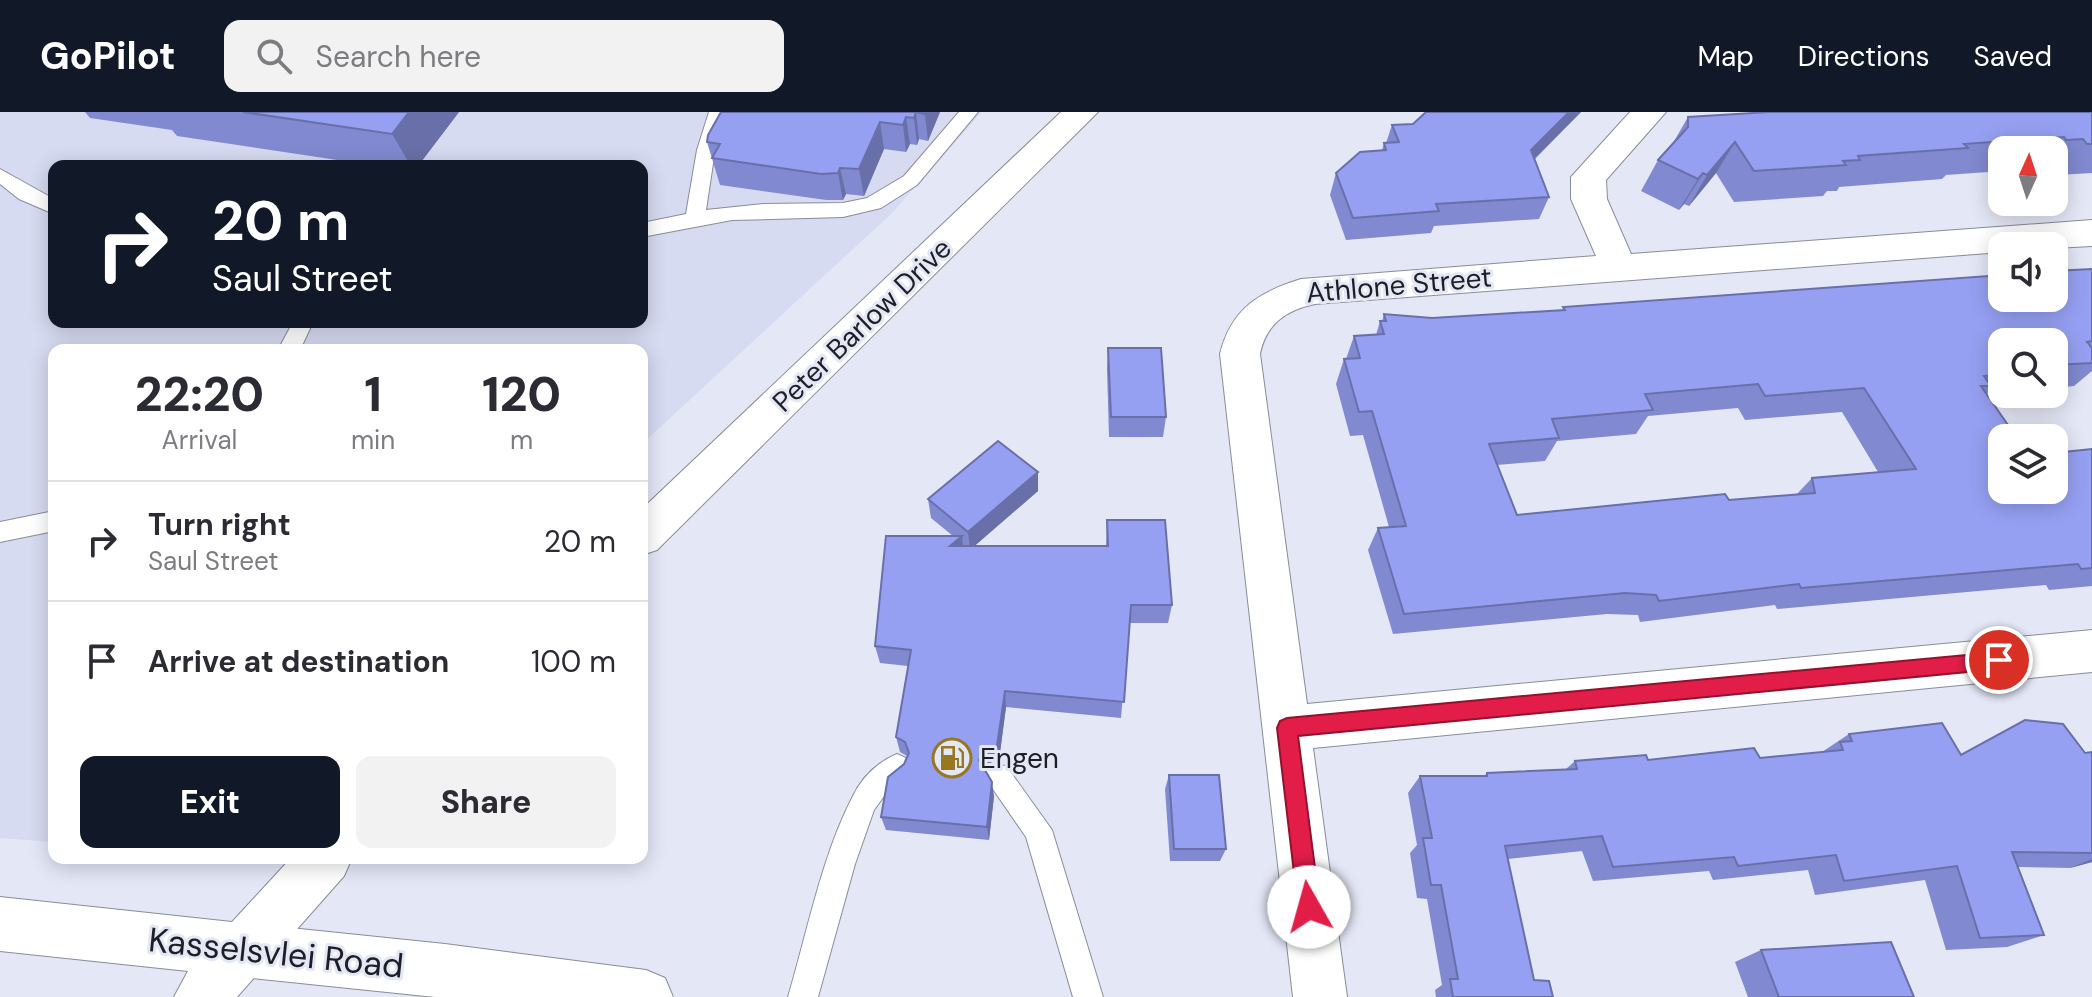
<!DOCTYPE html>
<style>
:root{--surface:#fff;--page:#f2f2f3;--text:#2b2b33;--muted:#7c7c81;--line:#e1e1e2;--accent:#111827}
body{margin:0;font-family:"DM Sans",sans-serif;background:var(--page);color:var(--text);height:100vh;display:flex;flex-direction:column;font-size:30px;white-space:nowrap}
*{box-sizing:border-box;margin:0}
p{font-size:26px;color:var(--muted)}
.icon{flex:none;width:44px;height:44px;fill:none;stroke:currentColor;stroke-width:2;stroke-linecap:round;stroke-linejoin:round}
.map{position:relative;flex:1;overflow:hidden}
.details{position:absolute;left:48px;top:232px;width:600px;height:520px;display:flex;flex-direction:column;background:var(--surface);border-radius:16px;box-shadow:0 4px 20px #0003}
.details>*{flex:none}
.banner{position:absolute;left:48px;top:48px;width:600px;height:168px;border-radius:16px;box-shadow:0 4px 20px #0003;background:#111827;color:#fff;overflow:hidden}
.needle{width:52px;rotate:3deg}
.buttons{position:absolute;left:1988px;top:24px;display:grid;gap:16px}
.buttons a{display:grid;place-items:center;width:80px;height:80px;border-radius:16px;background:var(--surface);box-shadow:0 4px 20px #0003;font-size:40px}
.pin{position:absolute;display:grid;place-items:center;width:68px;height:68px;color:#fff;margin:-34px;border:4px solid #fff;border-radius:50%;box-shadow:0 2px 8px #0007}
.me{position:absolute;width:88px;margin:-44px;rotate:353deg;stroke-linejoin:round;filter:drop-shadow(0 0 6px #0008)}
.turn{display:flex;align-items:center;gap:28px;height:168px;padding:0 32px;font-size:36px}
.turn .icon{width:104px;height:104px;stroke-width:2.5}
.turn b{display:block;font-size:56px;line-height:68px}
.eta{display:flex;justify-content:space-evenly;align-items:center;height:136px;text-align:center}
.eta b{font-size:48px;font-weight:800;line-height:56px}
.primary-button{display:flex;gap:16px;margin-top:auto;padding:16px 32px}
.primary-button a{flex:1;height:92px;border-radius:16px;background:var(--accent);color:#fff;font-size:32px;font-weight:800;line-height:92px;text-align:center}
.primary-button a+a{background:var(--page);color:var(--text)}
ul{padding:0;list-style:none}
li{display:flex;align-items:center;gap:24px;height:120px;padding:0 32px;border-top:2px solid var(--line)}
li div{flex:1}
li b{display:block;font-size:30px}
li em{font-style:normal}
header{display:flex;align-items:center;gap:48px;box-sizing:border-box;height:112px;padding:0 40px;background:var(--accent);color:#fff}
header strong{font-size:38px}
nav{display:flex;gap:44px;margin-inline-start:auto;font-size:28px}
.search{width:560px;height:72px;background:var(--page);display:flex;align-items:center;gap:20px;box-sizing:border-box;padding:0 28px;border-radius:16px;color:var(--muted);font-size:30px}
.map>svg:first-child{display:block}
.built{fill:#d7dbf1;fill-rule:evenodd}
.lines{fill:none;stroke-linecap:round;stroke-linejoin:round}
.lane-casing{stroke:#898c9a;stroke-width:2}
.street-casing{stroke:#898c9a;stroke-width:2}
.secondary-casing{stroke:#898c9a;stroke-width:2}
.lane{fill:#fff;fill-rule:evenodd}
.street{fill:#fff;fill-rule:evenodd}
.secondary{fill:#fff;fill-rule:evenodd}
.wall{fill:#818ad0;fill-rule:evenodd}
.shaded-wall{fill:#6970a9}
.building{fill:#96a0f2;stroke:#6970a9;stroke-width:2;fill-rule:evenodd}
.route{fill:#e11d48;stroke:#92132f;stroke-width:2}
.labels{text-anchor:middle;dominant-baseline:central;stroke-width:6;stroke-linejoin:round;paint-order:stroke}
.street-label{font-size:28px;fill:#1e1f25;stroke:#e4e7f6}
.poi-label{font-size:28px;fill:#1e1f25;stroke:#e4e7f6;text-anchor:start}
.near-street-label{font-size:34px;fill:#1e1f25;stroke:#e4e7f6}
</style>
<header>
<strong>GoPilot</strong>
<div class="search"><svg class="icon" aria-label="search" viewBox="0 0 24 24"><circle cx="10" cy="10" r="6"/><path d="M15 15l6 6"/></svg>Search here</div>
<nav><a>Map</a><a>Directions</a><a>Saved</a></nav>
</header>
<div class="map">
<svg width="2092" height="885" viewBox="0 0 2092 885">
<rect width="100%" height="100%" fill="#e4e7f6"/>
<path class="built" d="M0,0H982L892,101L642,332V238H54V730L0,726ZM54,54H642V210H54Z"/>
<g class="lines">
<defs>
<g id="lane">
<polygon points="709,0 727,0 715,38 706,98 763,92 843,91 867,86 904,64 959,0 978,0 917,73 881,96 843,105 732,108 642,125 642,111 686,102 697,38"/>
<polygon points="0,57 54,87 54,102 19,87 0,72"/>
<polygon points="293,210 313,210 300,238 278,238"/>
<polygon points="54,399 54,419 0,430 0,410"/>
<path d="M897,642L906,646L910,655L906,664L887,680L874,698L855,752L818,885H788C807,821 822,743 853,684C862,665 878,650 897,642Z"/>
<polygon points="997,651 1007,655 1052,718 1103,885 1073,885 1026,725 984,664 987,655"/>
</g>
<g id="street">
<path d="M1630,0H1666L1606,68L1607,87L1631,142L2092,108V134L2054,136V134H2002V140L1315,192C1286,198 1266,212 1260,242L1307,592L2092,518V560L1313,636L1347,885H1293L1220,242C1231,197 1259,180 1301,167L1596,144L1571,87V65Z"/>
<polygon points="242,811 445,832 646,858 665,866 673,885 435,885 242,865 223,857 215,838 223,819"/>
</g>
<g id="secondary">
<polygon points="1061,0 1098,0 657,438 642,443 642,397"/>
<polygon points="291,746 352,746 344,764 237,885 174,885 188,859 0,839 0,785 232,810"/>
</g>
</defs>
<use href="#lane" class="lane-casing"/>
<use href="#street" class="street-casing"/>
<use href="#secondary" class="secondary-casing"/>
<use href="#lane" class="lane"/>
<use href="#street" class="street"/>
<use href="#secondary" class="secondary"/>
</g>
<g class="wall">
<polygon points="85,0 459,0 418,54 377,54 177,24 172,18 90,6"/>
<polygon points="721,0 940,0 928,29 919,27 917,33 910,32 906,40 884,37 864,84 846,82 843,88 826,88 720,73 707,30"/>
<polygon points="1426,0 1581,0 1535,47 1549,85 1539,107 1434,114 1431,121 1346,128 1330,83 1336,61 1382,38 1384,31 1386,31 1392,13 1413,12"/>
<polygon points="1766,0 2092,0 2092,61 2058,63 2054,59 2054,38 2002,38 2002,59 1946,63 1942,67 1839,75 1837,79 1827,79 1823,84 1734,90 1716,61 1689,94 1684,92 1679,98 1641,79 1658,48 1673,31 1688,5"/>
<path d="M2092,157V259L2074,274L2054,276V230H2002V280L1986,281L2002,378L2092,337V474L2049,478L2046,473L1777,497L1775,493L1640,510L1638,503L1607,502L1393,522L1368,438L1378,416L1389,415L1363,323L1350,324L1336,272L1344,247H1346L1354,224L1376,223L1380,209H1382L1384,202L1432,206L1562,199L1563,195ZM1738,296L1745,308L1842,300L1878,360L1812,366L1796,383L1517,403L1497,353L1545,349L1557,329L1636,322L1648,304Z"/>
<polygon points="1108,236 1166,305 1163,325 1109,325 1107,257"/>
<polygon points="1038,379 974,434 1106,434 1107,408 1172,493 1168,511 1129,511 1121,606 1006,595 999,648 986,652 984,656 994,684 989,728 886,718 881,705 907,644 900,640 896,625 908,554 880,551 875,534 953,424 931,406 928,387"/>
<polygon points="1849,622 1961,643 2092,640 2092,750 2070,756 2018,755 2044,823 2007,835 1946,838 1925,768 1815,783 1808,758 1713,768 1709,759 1593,769 1582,739 1508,747 1534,868 1553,885 1436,885 1435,878 1442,873 1427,787 1417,786 1410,741 1417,733 1408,681 1420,664 1484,664 1487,661 1566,657 1575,649 1760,646 1822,640"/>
<polygon points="1169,663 1226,737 1220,749 1170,749 1165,677"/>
<polygon points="1761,838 1914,885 1748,885 1735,850"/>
</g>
<g class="shaded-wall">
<polygon points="409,0 459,0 418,54 411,54 392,22"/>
<polygon points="916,0 919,27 917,33 914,6"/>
<polygon points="926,0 940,0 928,29 925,2"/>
<polygon points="1569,0 1581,0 1521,60 1531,38"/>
<polygon points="906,5 910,32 906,40 903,13"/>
<polygon points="880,10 884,37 864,84 859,57"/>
<polygon points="1735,30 1716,61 1689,94 1707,63"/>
<polygon points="840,56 846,82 843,88 838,61"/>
<polygon points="1703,61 1684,92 1679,98 1698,67"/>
<polygon points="1038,360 1038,379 970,438 968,420"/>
<polygon points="962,424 964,443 950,434"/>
<polygon points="1005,579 1006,595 999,648 986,652 981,663 979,648"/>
<polygon points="992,670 994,684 989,728 987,715"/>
<polygon points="2092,747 2092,750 2070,756"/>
</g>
<g class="building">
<polygon points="243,0 409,0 392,22"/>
<polygon points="721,0 926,0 925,2 916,0 914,6 906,5 903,13 880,10 859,57 840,56 838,61 821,62 712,46 720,32 707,30 708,23"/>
<polygon points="1426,0 1569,0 1531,38 1549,85 1436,92 1439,99 1353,106 1336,61 1360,40 1386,38 1384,31 1399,30 1392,13 1413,12"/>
<polygon points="1769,0 2092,0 2092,32 2087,32 2083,27 2066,28 2064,25 1964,32 1968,36 1858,44 1860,48 1843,49 1846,53 1754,59 1735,30 1707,63 1703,61 1698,67 1658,48 1688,15 1688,5"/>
<path d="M2092,157V229L2087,230L2092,236V251L2054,253V230H2002V257L1991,258L1995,263L1984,264L1991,274H1981L2017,326H2002V378H2054V341L2092,337V456L2081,457L2078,452L1801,476L1799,472L1659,489L1656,483L1625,481L1404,502L1378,416L1406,414L1372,299L1359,300L1344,247L1360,246L1354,224L1384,222L1380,209H1386L1384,202L1432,206L1565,198L1563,195L2002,163V186H2054V159ZM1758,272L1765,284L1864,276L1916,357L1812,366L1815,381L1729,388L1725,382L1517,403L1489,332L1559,326L1552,307L1653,298L1645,282Z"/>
<polygon points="1108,236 1161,236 1166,305 1111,305"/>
<polygon points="998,329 1038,360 968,420 928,387"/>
<polygon points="1107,408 1165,408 1172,493 1131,493 1124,590 1005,579 997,634 984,637 979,648 992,670 987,715 881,705 888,665 904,652 909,641 905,630 896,625 911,538 875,534 886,424 962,424 950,434 1108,434"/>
<polygon points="2025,608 2063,612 2085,641 2092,640 2092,741 2012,740 2044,823 1980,826 1957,754 1844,769 1836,743 1738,754 1734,745 1613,755 1602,724 1505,734 1534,868 1549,869 1553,885 1453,885 1450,867 1458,867 1441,773 1431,773 1423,726 1432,726 1420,664 1487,664 1487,661 1577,657 1575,649 1646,643 1648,648 1754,636 1760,646 1843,638 1840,630 1852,629 1849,622 1942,611 1961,643"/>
<polygon points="1169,663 1219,663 1226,737 1174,737"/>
<polygon points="1891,830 1914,885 1779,885 1761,838"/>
</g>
<polygon class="route" points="1999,540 2006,542 2009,548 2006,554 1999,557 1298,624 1320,795 1316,803 1309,806 1301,803 1298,795 1277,616 1280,609 1287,606"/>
<defs>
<symbol id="fuel-ring" viewBox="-11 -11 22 22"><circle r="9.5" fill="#e4e7f6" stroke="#977820" stroke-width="1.5"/><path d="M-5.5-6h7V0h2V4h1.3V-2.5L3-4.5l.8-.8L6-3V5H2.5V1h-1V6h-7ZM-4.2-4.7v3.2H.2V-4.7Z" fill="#977820"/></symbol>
</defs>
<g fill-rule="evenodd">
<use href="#fuel-ring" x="930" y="624" width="44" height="44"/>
</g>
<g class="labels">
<g class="street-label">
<text transform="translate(1399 173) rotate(-5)">Athlone Street</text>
<text transform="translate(862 213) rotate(-44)">Peter Barlow Drive</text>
</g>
<g class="poi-label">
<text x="980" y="646">Engen</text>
</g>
<g class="near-street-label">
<text transform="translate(276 841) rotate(6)">Kasselsvlei Road</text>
</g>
</g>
</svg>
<div class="buttons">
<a><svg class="needle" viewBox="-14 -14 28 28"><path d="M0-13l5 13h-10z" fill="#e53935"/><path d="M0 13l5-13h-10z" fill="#7c7c81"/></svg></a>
<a><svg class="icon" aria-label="sound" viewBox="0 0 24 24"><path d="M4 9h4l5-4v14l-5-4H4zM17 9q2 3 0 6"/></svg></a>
<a><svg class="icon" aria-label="search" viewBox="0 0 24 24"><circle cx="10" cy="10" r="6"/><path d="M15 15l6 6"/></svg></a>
<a><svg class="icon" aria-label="layers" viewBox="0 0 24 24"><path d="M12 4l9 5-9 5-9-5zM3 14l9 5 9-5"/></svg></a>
</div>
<div class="pin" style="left:1999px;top:548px;background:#d93025"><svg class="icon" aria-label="arrive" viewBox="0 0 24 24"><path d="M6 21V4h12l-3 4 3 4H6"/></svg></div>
<svg class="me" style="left:1309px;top:795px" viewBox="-20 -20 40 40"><circle r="19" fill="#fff"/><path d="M0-13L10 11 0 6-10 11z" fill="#e11d48"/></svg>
<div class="banner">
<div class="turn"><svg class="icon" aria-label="right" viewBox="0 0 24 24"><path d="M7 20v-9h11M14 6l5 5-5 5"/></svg><div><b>20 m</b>Saul Street</div></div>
</div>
<section class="details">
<div class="eta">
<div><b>22:20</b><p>Arrival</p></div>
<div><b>1</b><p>min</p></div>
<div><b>120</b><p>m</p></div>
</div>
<ul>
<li><svg class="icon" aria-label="right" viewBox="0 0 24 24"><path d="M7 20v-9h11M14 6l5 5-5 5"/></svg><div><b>Turn right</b><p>Saul Street</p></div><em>20 m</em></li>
<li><svg class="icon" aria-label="arrive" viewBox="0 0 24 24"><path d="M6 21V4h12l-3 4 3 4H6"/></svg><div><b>Arrive at destination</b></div><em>100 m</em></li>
</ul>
<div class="primary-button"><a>Exit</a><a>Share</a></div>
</section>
</div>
